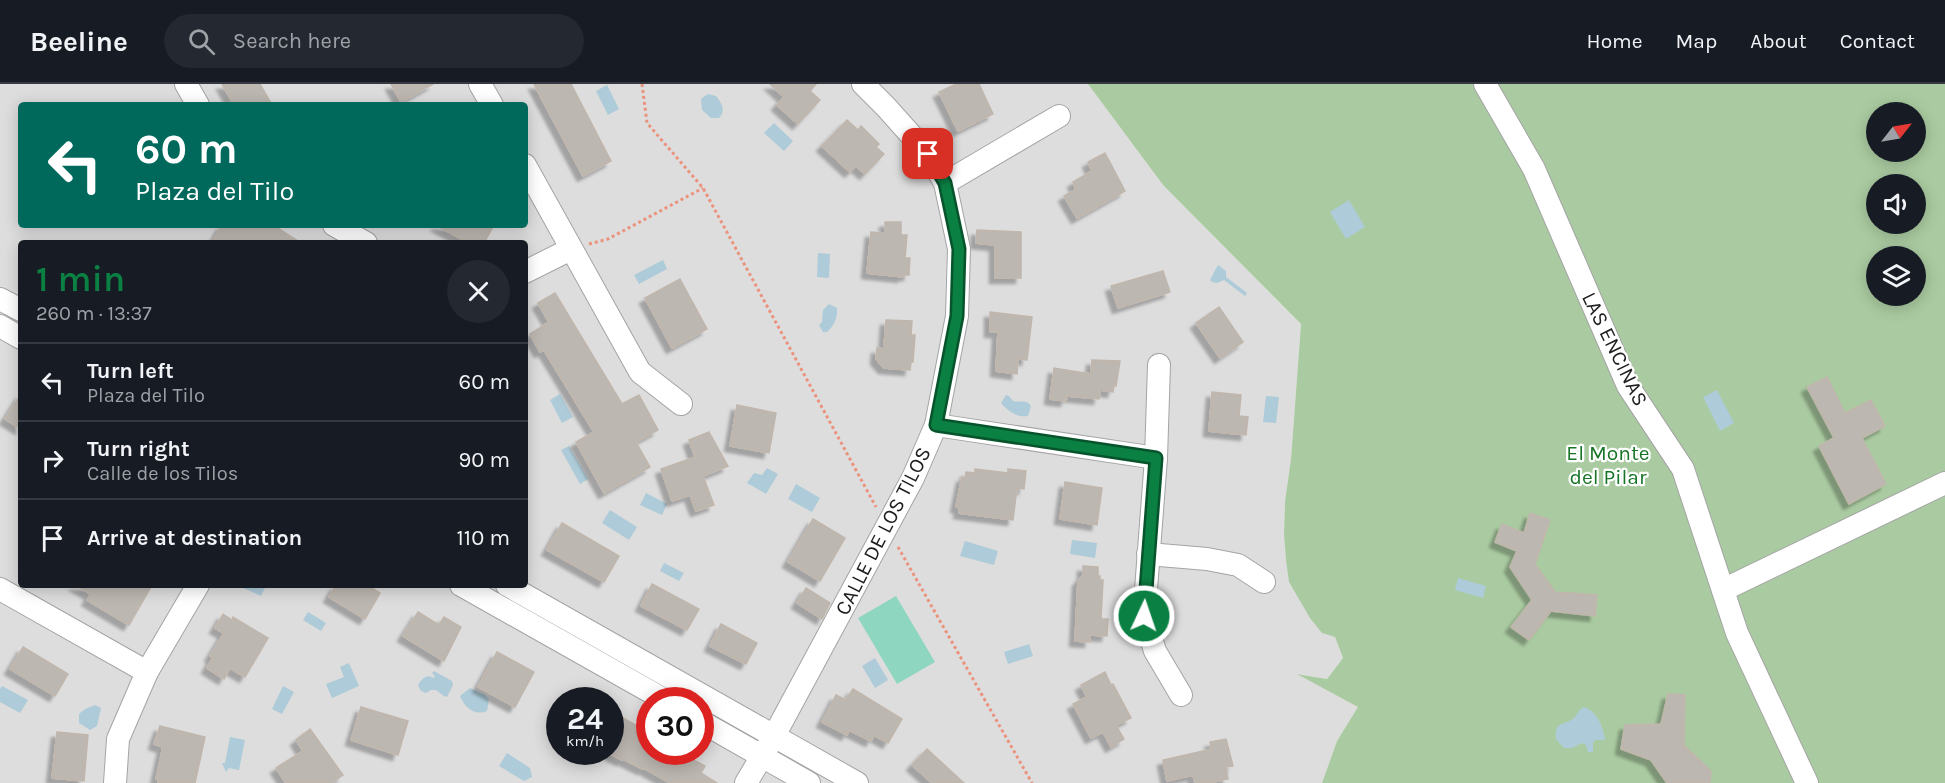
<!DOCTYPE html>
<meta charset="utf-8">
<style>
:root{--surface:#171b24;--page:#242831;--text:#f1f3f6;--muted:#9ea1a6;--line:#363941;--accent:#0b8043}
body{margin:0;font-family:Karla,sans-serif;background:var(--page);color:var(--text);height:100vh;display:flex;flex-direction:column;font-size:22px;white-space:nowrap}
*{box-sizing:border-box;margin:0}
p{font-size:20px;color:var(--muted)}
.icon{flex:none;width:33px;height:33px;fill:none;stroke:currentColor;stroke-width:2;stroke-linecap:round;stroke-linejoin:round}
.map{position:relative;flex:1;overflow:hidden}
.drawer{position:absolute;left:18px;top:156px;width:510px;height:348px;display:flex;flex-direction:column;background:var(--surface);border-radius:6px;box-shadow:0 3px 15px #0003}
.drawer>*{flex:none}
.banner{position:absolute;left:18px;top:18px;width:510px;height:126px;border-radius:6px;box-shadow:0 3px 15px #0003;background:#00695c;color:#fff;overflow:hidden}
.needle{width:39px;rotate:59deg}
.buttons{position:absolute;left:1866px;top:18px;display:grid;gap:12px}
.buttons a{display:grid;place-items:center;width:60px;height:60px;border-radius:50%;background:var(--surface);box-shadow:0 3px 15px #0003;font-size:30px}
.speed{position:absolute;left:546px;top:603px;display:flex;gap:12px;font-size:30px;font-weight:700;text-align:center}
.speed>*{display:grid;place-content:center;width:78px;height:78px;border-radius:50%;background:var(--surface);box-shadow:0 3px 15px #0003;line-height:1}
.speed small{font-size:15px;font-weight:400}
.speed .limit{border:9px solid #d22;background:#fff;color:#111}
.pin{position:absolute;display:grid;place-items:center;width:51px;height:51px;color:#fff;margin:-26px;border-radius:12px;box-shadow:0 3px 9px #0006}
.me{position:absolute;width:66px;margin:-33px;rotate:3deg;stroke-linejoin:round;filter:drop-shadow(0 0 4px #0008)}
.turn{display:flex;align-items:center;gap:21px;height:126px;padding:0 18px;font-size:27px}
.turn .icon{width:78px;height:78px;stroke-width:2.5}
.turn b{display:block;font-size:42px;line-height:51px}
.round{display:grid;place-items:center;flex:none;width:63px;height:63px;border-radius:32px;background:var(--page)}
.overview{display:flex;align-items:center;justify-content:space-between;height:102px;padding:0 18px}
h1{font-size:36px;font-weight:600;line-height:45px;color:var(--accent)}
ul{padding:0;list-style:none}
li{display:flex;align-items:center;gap:18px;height:78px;padding:0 18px;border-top:2px solid var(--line)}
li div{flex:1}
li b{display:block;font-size:22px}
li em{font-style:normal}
header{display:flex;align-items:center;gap:36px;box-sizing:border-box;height:84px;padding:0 30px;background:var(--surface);border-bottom:2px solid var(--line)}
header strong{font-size:28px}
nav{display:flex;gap:33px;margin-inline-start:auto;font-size:21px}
.search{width:420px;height:54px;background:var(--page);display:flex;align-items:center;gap:15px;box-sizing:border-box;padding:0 21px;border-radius:33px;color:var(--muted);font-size:22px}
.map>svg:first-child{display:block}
.residential{fill:#dedddd;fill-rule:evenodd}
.forest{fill:#aacba1;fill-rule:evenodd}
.pitch{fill:#8fd6c1}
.water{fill:#adcbd8}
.building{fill:#bdb7b1;stroke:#c0b6ac;stroke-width:1.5;filter:url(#shadow)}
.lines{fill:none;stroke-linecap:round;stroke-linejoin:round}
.minor-casing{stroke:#a4a4a4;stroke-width:24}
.path{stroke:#eb927d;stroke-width:3;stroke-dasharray:3 3;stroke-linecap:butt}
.minor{stroke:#fff;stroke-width:22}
.route-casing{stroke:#07532c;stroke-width:15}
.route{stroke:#0b8043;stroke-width:10}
.labels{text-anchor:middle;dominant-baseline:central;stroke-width:4.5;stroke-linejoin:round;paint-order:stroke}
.street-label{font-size:21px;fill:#202020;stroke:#fff}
.park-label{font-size:21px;fill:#187528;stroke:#fff}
</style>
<header>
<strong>Beeline</strong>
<div class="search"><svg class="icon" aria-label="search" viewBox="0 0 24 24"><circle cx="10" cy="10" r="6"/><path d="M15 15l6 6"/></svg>Search here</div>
<nav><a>Home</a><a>Map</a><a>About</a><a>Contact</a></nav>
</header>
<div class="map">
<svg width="1945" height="699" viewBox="0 0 1945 699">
<defs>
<filter id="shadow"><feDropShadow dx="-5.5" dy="5.5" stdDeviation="1.5" flood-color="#0004"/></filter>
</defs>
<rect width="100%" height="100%" fill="#f0eee8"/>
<path class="residential" d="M0,0H1088L1163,101L1301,240L1291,375L1285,417L1284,451L1286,476L1335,553L1343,574L1327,595L1300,590L1359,623L1337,657L1322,699H0ZM21,21H525V141H21ZM21,159H525V501H21ZM560,616H610V668H560ZM650,616H700V668H650Z"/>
<path class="forest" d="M1088,0H1945V699H1322L1337,657L1358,623L1297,590L1327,595L1343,574L1335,553L1322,549L1310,534L1289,498L1286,476L1284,451L1285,417L1291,375L1301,240L1163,101ZM1876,28H1916V68H1876ZM1876,100H1916V140H1876ZM1876,172H1916V212H1876Z"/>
<polygon class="pitch" points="896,512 935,578 897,600 858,534"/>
<g class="water">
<polygon points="607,1 619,25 608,31 596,7"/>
<path d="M708,10L716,12C722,19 726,27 719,34H711L702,26L701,15Z"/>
<polygon points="774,39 793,57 784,67 764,49"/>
<polygon points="1349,116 1365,143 1346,155 1330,128"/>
<polygon points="818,169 830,170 829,194 817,193"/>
<polygon points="663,176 667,185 639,200 634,191"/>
<polygon points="1218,181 1226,187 1226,193 1247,209 1245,212 1224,196 1217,199 1212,198 1210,196"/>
<path d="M829,220L837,224C838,233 834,242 827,248H823L819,241L822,238L823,226Z"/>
<polygon points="1717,306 1734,339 1720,347 1703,313"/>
<polygon points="560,310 573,333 562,339 550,316"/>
<path d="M1006,311L1009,312L1013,317C1021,319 1026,315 1031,322L1028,332C1017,334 1008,327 1001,319Z"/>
<polygon points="1266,312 1279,313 1276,339 1263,338"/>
<polygon points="569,362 588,395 580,400 561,366"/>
<polygon points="767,384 778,390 766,410 747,399 754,389 762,391"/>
<polygon points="796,400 820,414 812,428 788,415"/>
<polygon points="646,409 667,420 662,431 640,421"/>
<polygon points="610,426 637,443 629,456 602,439"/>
<polygon points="1072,456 1097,459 1095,474 1070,470"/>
<polygon points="965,457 998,467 994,481 960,472"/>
<polygon points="664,479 684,489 679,497 660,487"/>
<polygon points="1458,494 1486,502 1483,514 1455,506"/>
<polygon points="242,501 259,501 265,504 261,512 241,503"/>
<polygon points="308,528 326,539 321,547 303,536"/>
<polygon points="1029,560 1033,572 1008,580 1004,568"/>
<polygon points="875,574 888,596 875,604 862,582"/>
<polygon points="349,579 359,602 332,614 326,600 344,593 340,583"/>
<path d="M434,587L452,597L453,601L447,613L444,612L436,606H431L426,609L421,607L418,601C422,595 426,589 434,594L435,592L432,589Z"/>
<polygon points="2,602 28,616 20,629 0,618 0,605"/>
<polygon points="283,602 294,608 282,630 272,625"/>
<path d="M470,604L485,611L489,615L487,627C474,632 465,624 460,612Z"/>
<polygon points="95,621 101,624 97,642 90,646 79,639 79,630 85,625"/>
<path d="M1584,623C1598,628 1603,643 1605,656H1595L1593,659V668H1588L1586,661L1582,659L1572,664H1564L1556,655C1554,636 1565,642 1574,634C1579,629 1578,626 1584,623Z"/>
<polygon points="230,653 245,656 239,686 229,684 226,688 222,679 225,679"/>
<polygon points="507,669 530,684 532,693 524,697 499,682"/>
</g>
<g class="building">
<polygon points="222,0 260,0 272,21 234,21"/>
<polygon points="391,0 433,0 401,18"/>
<polygon points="534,0 571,0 611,77 583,92"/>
<polygon points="770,0 816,0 810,7 820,16 798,40 777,21 784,13"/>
<polygon points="956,0 979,0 993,30 958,47 939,8"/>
<polygon points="847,36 858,46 861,42 879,60 876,63 884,70 865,90 856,82 850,88 822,62"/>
<polygon points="1105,69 1125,107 1077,134 1064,112 1076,105 1073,98 1092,87 1088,78"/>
<polygon points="885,138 901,138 901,151 907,151 905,174 910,174 909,191 903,191 903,193 867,189 871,148 885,149"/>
<polygon points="222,141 273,141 301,159 212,159"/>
<polygon points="436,141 494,141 484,159 469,159"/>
<polygon points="977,146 1021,148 1021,194 995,194 995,161 976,159"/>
<polygon points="1163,187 1170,208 1118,224 1111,202"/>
<polygon points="680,195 707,245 672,264 645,214"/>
<polygon points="555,209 622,320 639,311 658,346 636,358 650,383 604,409 576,358 594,348 544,266 540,268 530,250 549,238 538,219"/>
<polygon points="1219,223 1243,258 1220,274 1196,239"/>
<polygon points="990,228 1032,233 1027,276 1018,275 1017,290 996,287 998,248 990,248"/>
<polygon points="886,236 912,237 911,251 915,251 913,278 911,278 910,286 884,284 876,275 877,264 884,265"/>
<polygon points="1092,276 1120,277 1116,302 1114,301 1113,308 1100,306 1099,315 1067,312 1066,317 1050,315 1054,284 1091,290"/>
<polygon points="1827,293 1845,329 1871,316 1885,342 1862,354 1886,400 1849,420 1819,362 1834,354 1807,303"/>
<polygon points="1212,308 1241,311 1239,332 1248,333 1246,351 1209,347"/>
<polygon points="21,310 21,345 5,335"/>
<polygon points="737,321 776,329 769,369 730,362"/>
<polygon points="709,348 728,382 703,392 714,421 696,427 690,411 672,417 661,385 695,373 689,356"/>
<polygon points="975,385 1008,389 1008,385 1026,387 1024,405 1017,404 1013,436 959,429 960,424 956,423 962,393 965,394 966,388 975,389"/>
<polygon points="1065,398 1102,404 1097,441 1060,435"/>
<polygon points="1530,429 1550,436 1535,480 1555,508 1597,511 1595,532 1551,527 1529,556 1511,543 1532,516 1510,483 1517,467 1495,458 1502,440 1524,449"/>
<polygon points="813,435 845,454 820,497 788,478"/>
<polygon points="562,439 619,472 604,498 547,466"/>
<polygon points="1083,482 1098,483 1098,492 1100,492 1100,496 1103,496 1101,535 1108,535 1107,552 1090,551 1090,558 1075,557 1078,497 1083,491"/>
<polygon points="652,500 699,525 687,546 641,522"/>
<polygon points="75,501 152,501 129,541 87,516 91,510"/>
<polygon points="336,501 367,501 380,509 365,535 329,513"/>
<polygon points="806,504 830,519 822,535 797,519"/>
<polygon points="418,528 439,541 444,533 461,543 444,577 403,552"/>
<polygon points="223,530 232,536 233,533 268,554 245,593 230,584 224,595 207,584 213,573 210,572 224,549 215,544"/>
<polygon points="721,540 757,559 746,580 710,562"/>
<polygon points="23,563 68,590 55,612 10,585"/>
<polygon points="497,568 534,588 515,623 478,603"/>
<polygon points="1105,588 1111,601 1113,600 1131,634 1116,641 1124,655 1111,663 1103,648 1091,654 1073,620 1087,613 1081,601"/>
<polygon points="853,605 902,635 888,659 874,651 871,657 849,646 847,651 822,638 836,611 846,616"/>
<polygon points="1668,610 1685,611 1684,661 1711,687 1710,699 1667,699 1651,676 1621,665 1625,641 1661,640"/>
<polygon points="361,623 408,637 398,671 351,656"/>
<polygon points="623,634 641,644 637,651 650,658 650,668 679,668 705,682 701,689 717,699 670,699 644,684 643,685 623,675 622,676 610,670 610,656"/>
<polygon points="160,642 205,653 195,699 158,699 159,695 156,695 163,663 154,660"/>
<polygon points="310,645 343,691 331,699 286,699 276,684 303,667 296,656"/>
<polygon points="57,648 88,651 84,697 52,694"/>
<polygon points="1226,655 1233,682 1226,683 1228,695 1208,699 1195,699 1193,691 1167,697 1163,676 1212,665 1210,658"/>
<polygon points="927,665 964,699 932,699 912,681"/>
</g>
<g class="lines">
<defs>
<g id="minor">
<polyline points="186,0 198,21"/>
<polyline points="480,0 492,21"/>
<polyline points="1485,0 1534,85 1628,302 1683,385 1737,549 1807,699"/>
<polyline points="525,81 640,288 681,320"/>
<polyline points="945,99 1059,32"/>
<polyline points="334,141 366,159"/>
<polyline points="525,188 571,165"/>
<polyline points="0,215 21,226"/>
<polyline points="0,242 21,254"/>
<polyline points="1159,281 1156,374 1144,532 1155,567 1181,611"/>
<polyline points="936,341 1156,374"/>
<polyline points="1148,470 1207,475 1238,481 1264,498"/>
<polyline points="461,501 665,616"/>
<polyline points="507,501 857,699"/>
<polyline points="0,505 147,588"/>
<polyline points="1723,506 1945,399"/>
<polyline points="700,637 809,699"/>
<polyline points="115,699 118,655 147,588 198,501"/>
<polyline points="746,699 774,652 913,394 936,341 957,232 959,165 945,99 928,70 886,23 863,0"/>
</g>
</defs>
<use href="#minor" class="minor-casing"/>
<g class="path">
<polyline points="642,0 647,39 703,104 876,423"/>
<polyline points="589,160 608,155 703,104"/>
<polyline points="898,463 1032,699"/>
</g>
<use href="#minor" class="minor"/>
</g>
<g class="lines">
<defs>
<polyline id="route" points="928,70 945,99 959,165 957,232 936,341 1156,374 1144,532"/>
</defs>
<use href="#route" class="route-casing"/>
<use href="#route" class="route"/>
</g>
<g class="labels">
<g class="street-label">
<text transform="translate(1615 265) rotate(64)">LAS ENCINAS</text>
<text transform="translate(883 447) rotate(-63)">CALLE DE LOS TILOS</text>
</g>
<g class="park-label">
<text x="1608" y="369">El Monte<tspan x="1608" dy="24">del Pilar</tspan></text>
</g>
</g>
</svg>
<div class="buttons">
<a><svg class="needle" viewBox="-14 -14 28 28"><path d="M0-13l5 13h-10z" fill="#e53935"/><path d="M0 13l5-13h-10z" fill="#9ea1a6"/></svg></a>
<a><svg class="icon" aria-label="sound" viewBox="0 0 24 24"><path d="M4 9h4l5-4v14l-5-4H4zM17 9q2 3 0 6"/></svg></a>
<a><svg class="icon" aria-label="layers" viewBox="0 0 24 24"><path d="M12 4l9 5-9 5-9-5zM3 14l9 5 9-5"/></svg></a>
</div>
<div class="speed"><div>24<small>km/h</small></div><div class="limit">30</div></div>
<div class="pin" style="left:928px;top:70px;background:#d93025"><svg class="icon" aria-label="arrive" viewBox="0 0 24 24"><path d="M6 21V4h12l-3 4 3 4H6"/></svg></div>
<svg class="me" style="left:1144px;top:532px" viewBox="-20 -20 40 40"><circle r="17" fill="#0b8043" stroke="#fff" stroke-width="3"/><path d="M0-11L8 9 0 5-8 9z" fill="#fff"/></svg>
<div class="banner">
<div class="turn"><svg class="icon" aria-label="left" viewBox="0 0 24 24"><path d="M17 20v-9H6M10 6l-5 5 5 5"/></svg><div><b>60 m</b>Plaza del Tilo</div></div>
</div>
<section class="drawer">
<div class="overview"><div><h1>1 min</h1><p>260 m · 13:37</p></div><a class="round"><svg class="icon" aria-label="close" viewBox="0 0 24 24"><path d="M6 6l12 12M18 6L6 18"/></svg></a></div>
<ul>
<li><svg class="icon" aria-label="left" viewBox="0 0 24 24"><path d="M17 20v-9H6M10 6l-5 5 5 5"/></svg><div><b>Turn left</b><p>Plaza del Tilo</p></div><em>60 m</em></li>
<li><svg class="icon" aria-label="right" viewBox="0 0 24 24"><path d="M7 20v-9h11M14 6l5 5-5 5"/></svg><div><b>Turn right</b><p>Calle de los Tilos</p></div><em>90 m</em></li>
<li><svg class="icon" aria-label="arrive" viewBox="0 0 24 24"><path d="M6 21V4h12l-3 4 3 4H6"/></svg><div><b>Arrive at destination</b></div><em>110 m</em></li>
</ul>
</section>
</div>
